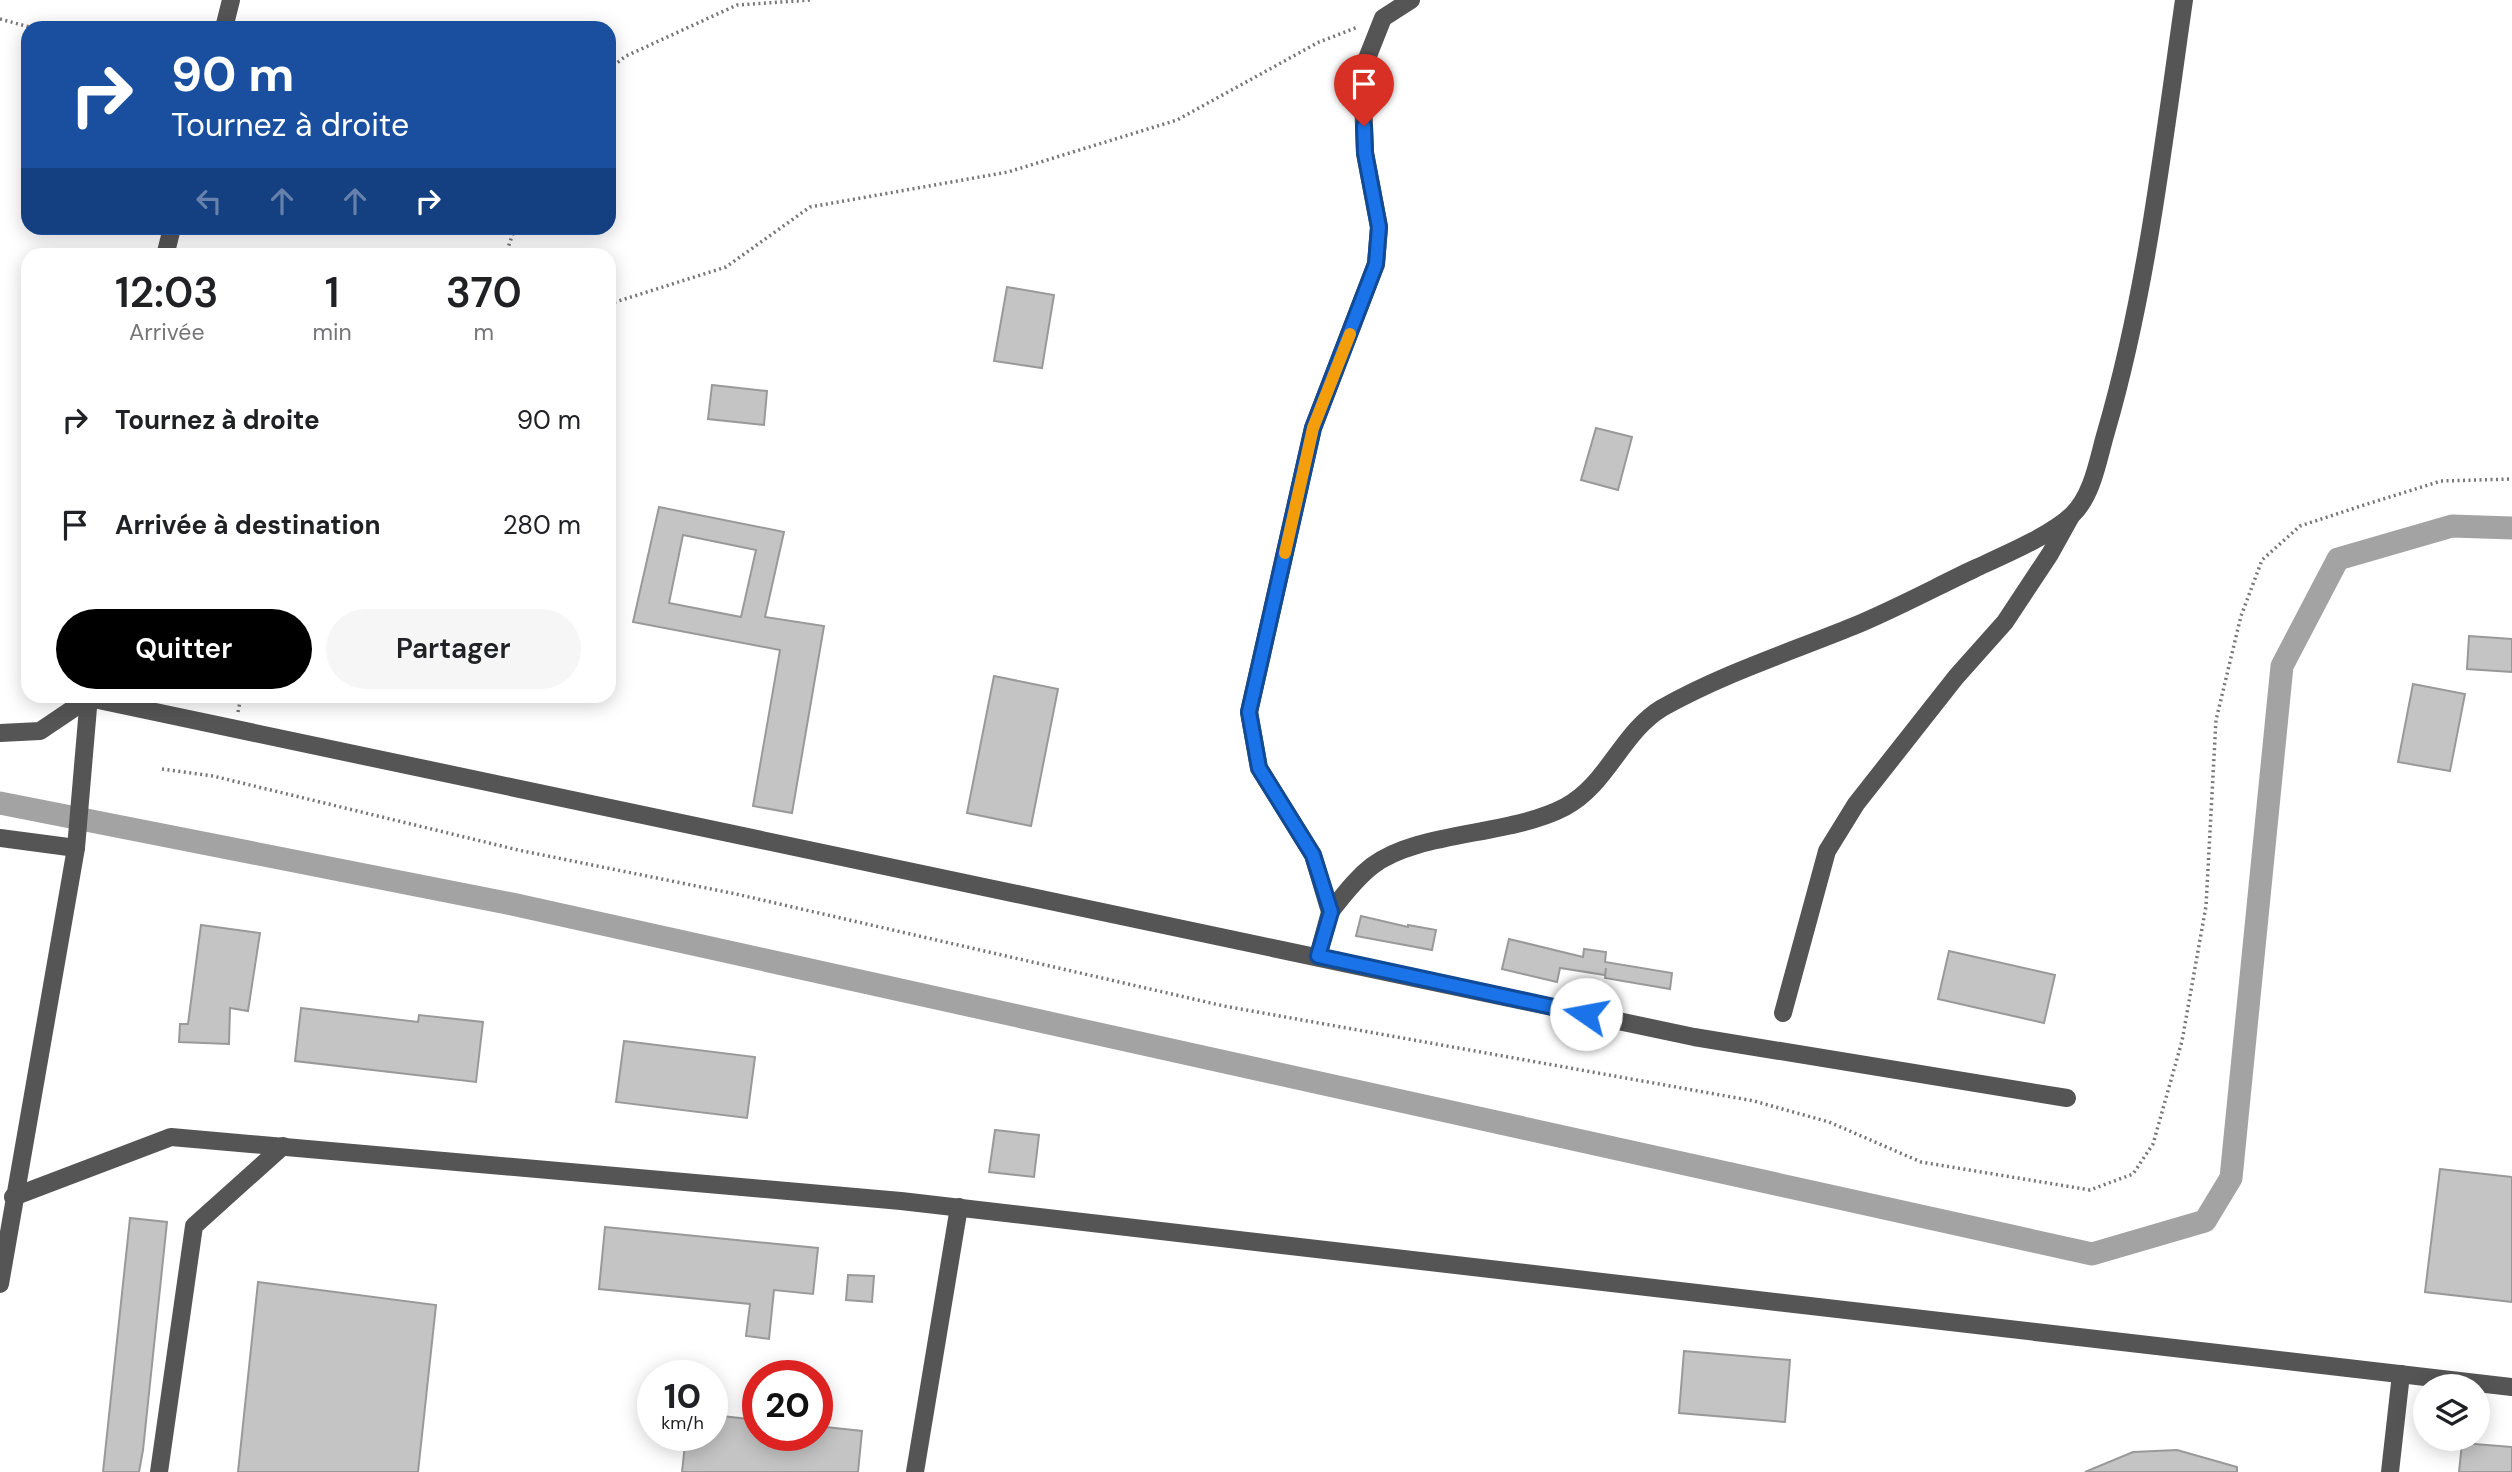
<!DOCTYPE html>
<html lang="fr">
<meta charset="utf-8">
<style>
:root{--surface:#fff;--page:#f6f6f6;--text:#202124;--muted:#757577;--accent:#000}
body{margin:0;font-family:"DM Sans",sans-serif;background:var(--page);color:var(--text);height:100vh;display:flex;flex-direction:column;font-size:26px;white-space:nowrap}
*{box-sizing:border-box;margin:0}
p{font-size:23px;color:var(--muted)}
.icon{flex:none;width:38px;height:38px;fill:none;stroke:currentColor;stroke-width:2;stroke-linecap:round;stroke-linejoin:round}
.map{position:relative;flex:1;overflow:hidden}
.drawer{position:absolute;left:21px;top:248px;width:595px;height:455px;display:flex;flex-direction:column;background:var(--surface);border-radius:21px;box-shadow:0 4px 18px #0003}
.drawer>*{flex:none}
.hud{position:absolute;left:21px;top:21px;width:595px;height:214px;border-radius:21px;box-shadow:0 4px 18px #0003;background:#1a4fa0;color:#fff;overflow:hidden}
.buttons{position:absolute;left:2413px;top:1374px;display:grid;gap:14px}
.buttons a{display:grid;place-items:center;width:77px;height:77px;border-radius:50%;background:var(--surface);box-shadow:0 4px 18px #0003;font-size:35px}
.speed{position:absolute;left:637px;top:1360px;display:flex;gap:14px;font-size:35px;font-weight:700;text-align:center}
.speed>*{display:grid;place-content:center;width:91px;height:91px;border-radius:50%;background:var(--surface);box-shadow:0 4px 18px #0003;line-height:1}
.speed small{font-size:18px;font-weight:400}
.speed .limit{border:10px solid #d22;background:#fff;color:#111}
.pin{position:absolute;display:grid;place-items:center;width:60px;height:60px;color:#fff;margin:-72px -30px;border-radius:50% 50% 50% 0;rotate:-45deg;box-shadow:0 0 7px #0007}
.pin .icon{rotate:45deg}
.me{position:absolute;width:77px;margin:-38px;rotate:282deg;stroke-linejoin:round;filter:drop-shadow(0 0 5px #0008)}
.turn{display:flex;align-items:center;gap:24px;height:147px;padding:0 35px;font-size:32px}
.turn .icon{width:91px;height:91px;stroke-width:2.5}
.turn b{display:block;font-size:49px;line-height:60px}
.lanes{display:flex;align-items:center;height:66px;padding:0 35px;background:#0003;justify-content:center;gap:35px;direction:ltr}
.lanes .off{opacity:.35}
.eta{display:flex;justify-content:space-evenly;align-items:center;height:119px;text-align:center}
.eta b{font-size:42px;font-weight:600;line-height:49px}
.action{display:flex;gap:14px;margin-top:auto;padding:14px 35px}
.action a{flex:1;height:80px;border-radius:42px;background:var(--accent);color:#fff;font-size:28px;font-weight:600;line-height:80px;text-align:center}
.action a+a{background:var(--page);color:var(--text)}
ul{padding:0;list-style:none}
li{display:flex;align-items:center;gap:21px;height:105px;padding:0 35px}
li div{flex:1}
li b{display:block;font-size:26px}
li em{font-style:normal}
.map>svg:first-child{display:block}
.lines{fill:none;stroke-linecap:round;stroke-linejoin:round}
.canal{stroke:#a3a3a3;stroke-width:23}
.building{fill:#c4c4c4;stroke:#999;stroke-width:2;fill-rule:evenodd}
.path{stroke:#777;stroke-width:3.5;stroke-dasharray:2 3.5;stroke-linecap:butt}
.minor{stroke:#555;stroke-width:18}
.route-casing{stroke:#114b97;stroke-width:18}
.route{stroke:#1a73e8;stroke-width:12}
.slow{stroke:#f59e0b;stroke-width:12}
</style>
<div class="map">
<svg width="2512" height="1472" viewBox="0 0 2512 1472">
<rect width="100%" height="100%" fill="#fff"/>
<g class="lines">
<polyline class="canal" points="0,803 512,904 2092,1254 2205,1221 2231,1178 2282,666 2338,559 2452,526 2512,528"/>
</g>
<g class="building">
<polygon points="1007,287 1054,295 1042,368 994,361"/>
<polygon points="712,385 767,391 764,425 708,419"/>
<polygon points="1596,428 1632,437 1618,490 1581,480"/>
<path d="M659,507L784,532L765,617L824,626L792,813L753,806L780,650L633,622ZM683,535L756,550L741,617L669,603Z"/>
<polygon points="2469,636 2512,639 2512,672 2467,669"/>
<polygon points="994,676 1058,689 1031,826 967,813"/>
<polygon points="2413,684 2465,694 2450,771 2398,762"/>
<polygon points="1361,916 1408,927 1408,925 1436,930 1432,950 1356,936"/>
<polygon points="201,925 260,933 248,1011 230,1008 229,1044 179,1042 180,1024 188,1024"/>
<polygon points="1509,939 1583,957 1584,949 1606,952 1605,962 1672,973 1670,989 1605,978 1606,968 1605,975 1560,968 1557,982 1502,969"/>
<polygon points="1949,951 2055,975 2044,1023 1938,999"/>
<polygon points="301,1008 418,1022 419,1015 483,1022 476,1082 295,1061"/>
<polygon points="624,1041 755,1057 747,1118 616,1102"/>
<polygon points="995,1130 1039,1135 1034,1177 989,1172"/>
<polygon points="2440,1169 2512,1177 2512,1302 2425,1292"/>
<polygon points="130,1218 167,1222 143,1450 139,1472 103,1472"/>
<polygon points="605,1227 818,1248 813,1294 774,1290 769,1339 746,1336 750,1304 599,1289"/>
<polygon points="848,1275 874,1276 872,1302 846,1300"/>
<polygon points="258,1282 436,1305 418,1472 238,1472"/>
<polygon points="1684,1351 1790,1360 1785,1422 1679,1413"/>
<polygon points="712,1415 758,1420 758,1435 817,1435 817,1426 862,1431 858,1472 682,1472 686,1435 712,1435"/>
<polygon points="2462,1443 2512,1447 2512,1472 2459,1472"/>
<polygon points="2177,1450 2237,1467 2237,1472 2085,1472 2133,1452"/>
</g>
<g class="lines">
<g class="path">
<polyline points="0,19 33,28"/>
<polyline points="609,69 626,56 737,5 811,0"/>
<polyline points="505,256 515,228"/>
<polyline points="609,304 726,267 810,207 1008,172 1177,120 1319,42 1358,27"/>
<polyline points="238,712 241,696"/>
<polyline points="162,769 213,776 518,850 736,894 1224,1006 1754,1101 1829,1122 1921,1162 2090,1190 2133,1174 2153,1144 2182,1041 2206,906 2216,720 2241,616 2262,560 2300,526 2364,505 2441,481 2512,479"/>
</g>
<g class="minor">
<polyline points="224,28 231,0"/>
<polyline points="165,256 172,228"/>
<polyline points="0,733 40,731 89,698 1694,1037 2067,1098"/>
<polyline points="0,838 76,848"/>
<path d="M1330,912C1343,896 1355,879 1372,866C1417,831 1510,836 1565,807C1607,785 1622,732 1662,708C1722,674 1790,652 1854,626C1895,609 1934,588 1974,569C2002,556 2050,536 2072,515C2093,495 2098,459 2106,432C2147,291 2163,145 2184,0"/>
<polyline points="1318,956 1330,912 1313,855 1259,768 1249,712 1313,428 1376,264 1379,227 1365,153 1362,71 1383,18 1411,0"/>
<polyline points="1783,1013 1827,851 1856,804 1956,677 2005,622 2050,554 2070,518"/>
<polyline points="13,1197 171,1137 901,1201 2512,1387"/>
<polyline points="0,1284 76,848 89,696"/>
<polyline points="159,1472 194,1226 283,1146"/>
<polyline points="915,1472 959,1207"/>
<polyline points="2390,1472 2401,1374"/>
</g>
</g>
<g class="lines">
<defs>
<polyline id="route" points="1364,126 1365,153 1379,227 1376,264 1313,428 1249,712 1259,768 1313,855 1331,912 1318,956 1586,1014"/>
</defs>
<use href="#route" class="route-casing"/>
<use href="#route" class="route"/>
<polyline class="slow" points="1285,553 1313,428 1350,334"/>
</g>
</svg>
<div class="buttons">
<a><svg class="icon" aria-label="layers" viewBox="0 0 24 24"><path d="M12 4l9 5-9 5-9-5zM3 14l9 5 9-5"/></svg></a>
</div>
<div class="speed"><div>10<small>km/h</small></div><div class="limit">20</div></div>
<div class="pin" style="left:1364px;top:126px;background:#d93025"><svg class="icon" aria-label="arrive" viewBox="0 0 24 24"><path d="M6 21V4h12l-3 4 3 4H6"/></svg></div>
<svg class="me" style="left:1586px;top:1014px" viewBox="-20 -20 40 40"><circle r="19" fill="#fff"/><path d="M0-13L10 11 0 6-10 11z" fill="#1a73e8"/></svg>
<div class="hud">
<div class="turn"><svg class="icon" aria-label="right" viewBox="0 0 24 24"><path d="M7 20v-9h11M14 6l5 5-5 5"/></svg><div><b>90 m</b>Tournez à droite</div></div>
<div class="lanes"><svg class="icon off" aria-label="left" viewBox="0 0 24 24"><path d="M17 20v-9H6M10 6l-5 5 5 5"/></svg><svg class="icon off" aria-label="ahead" viewBox="0 0 24 24"><path d="M12 20V5M6 11l6-6 6 6"/></svg><svg class="icon off" aria-label="ahead" viewBox="0 0 24 24"><path d="M12 20V5M6 11l6-6 6 6"/></svg><svg class="icon" aria-label="right" viewBox="0 0 24 24"><path d="M7 20v-9h11M14 6l5 5-5 5"/></svg></div>
</div>
<section class="drawer">
<div class="eta">
<div><b>12:03</b><p>Arrivée</p></div>
<div><b>1</b><p>min</p></div>
<div><b>370</b><p>m</p></div>
</div>
<ul>
<li><svg class="icon" aria-label="right" viewBox="0 0 24 24"><path d="M7 20v-9h11M14 6l5 5-5 5"/></svg><div><b>Tournez à droite</b></div><em>90 m</em></li>
<li><svg class="icon" aria-label="arrive" viewBox="0 0 24 24"><path d="M6 21V4h12l-3 4 3 4H6"/></svg><div><b>Arrivée à destination</b></div><em>280 m</em></li>
</ul>
<div class="action"><a>Quitter</a><a>Partager</a></div>
</section>
</div>
